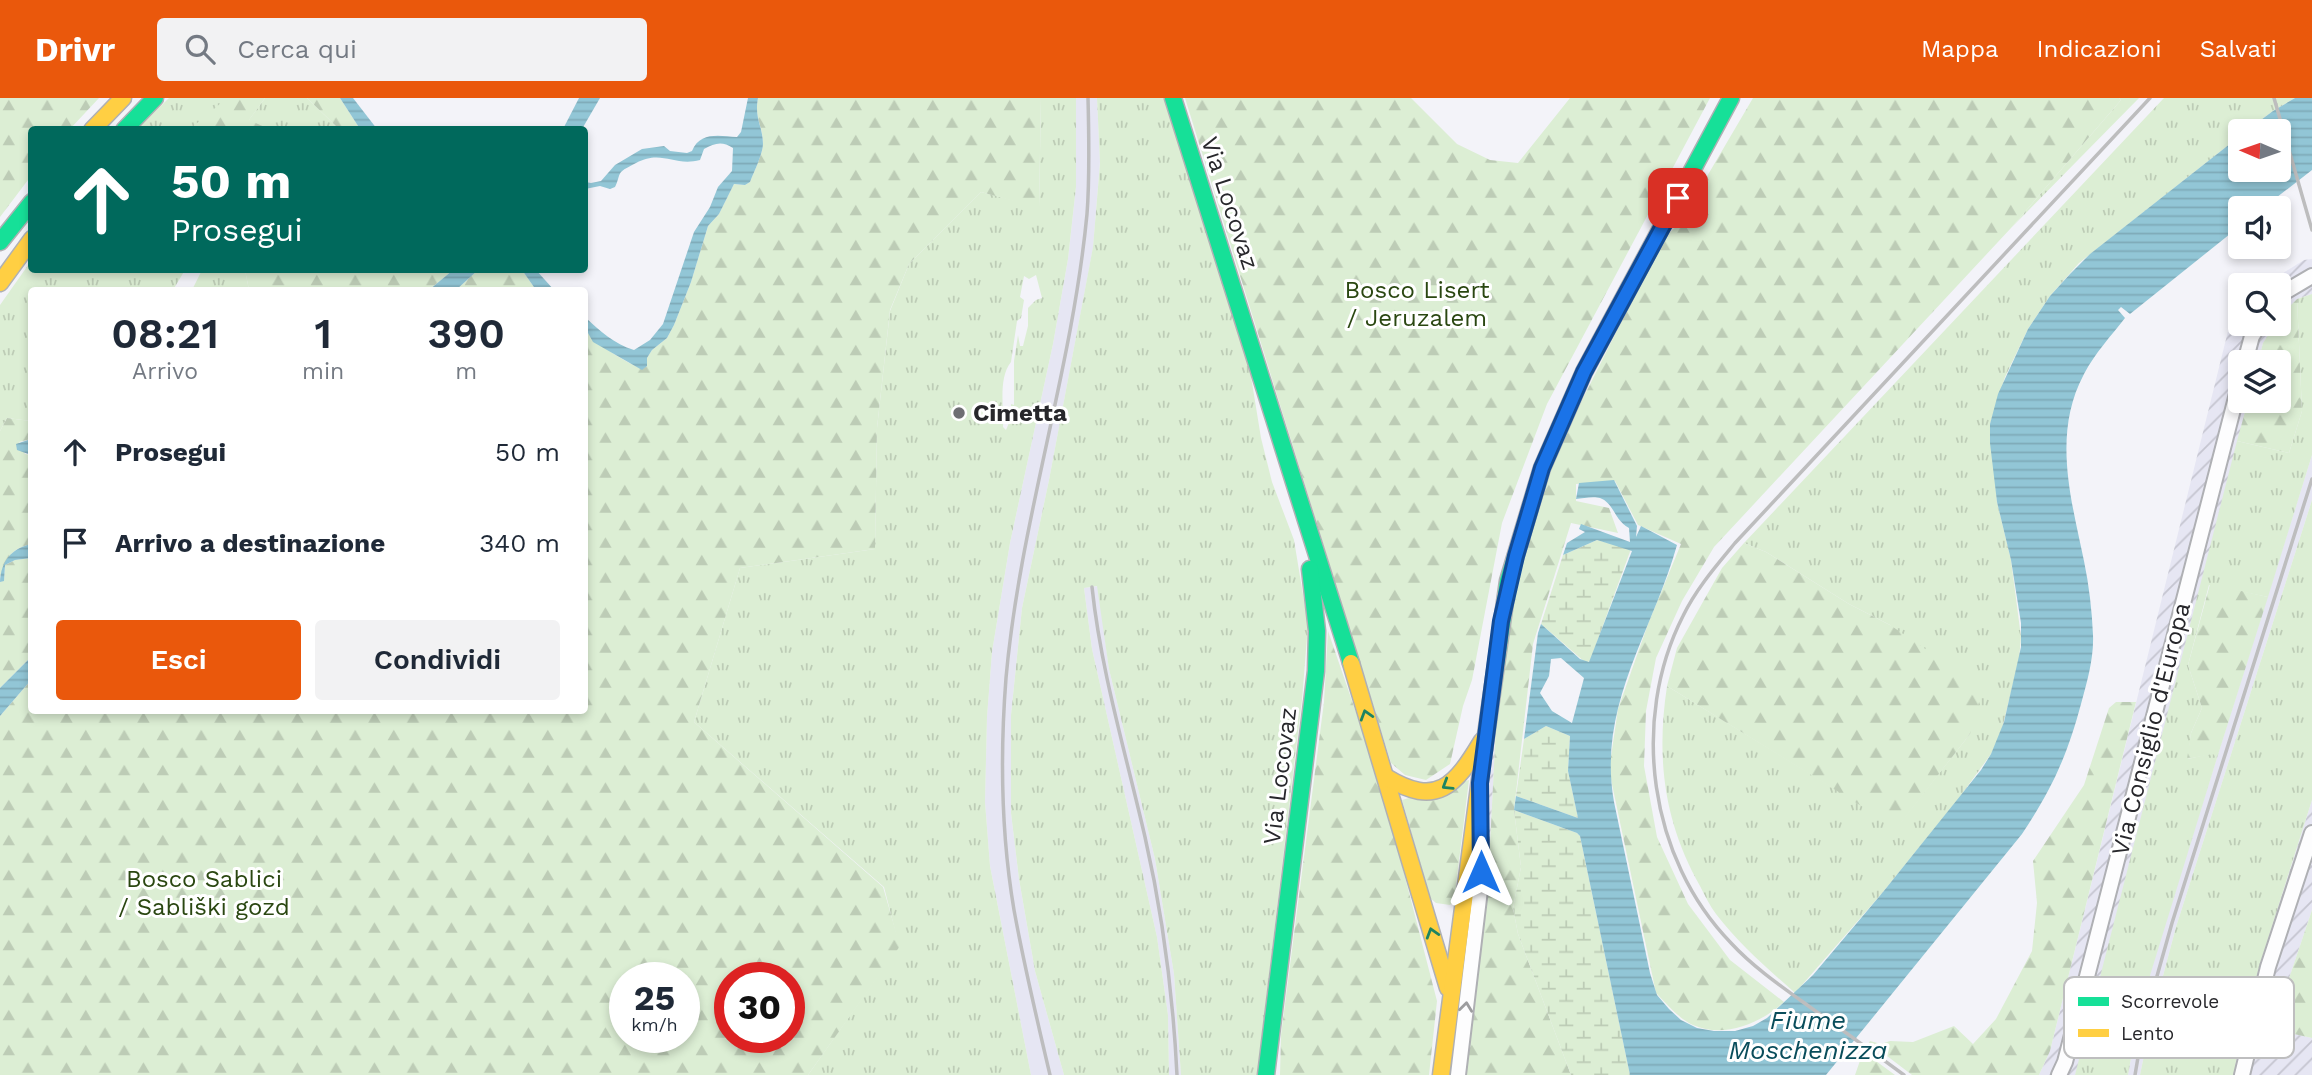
<!DOCTYPE html>
<html lang="it">
<meta charset="utf-8">
<style>
:root{--surface:#fff;--page:#f2f2f3;--text:#1f2937;--muted:#747a83;--accent:#ea580c}
body{margin:0;font-family:"Work Sans",sans-serif;background:var(--page);color:var(--text);height:100vh;display:flex;flex-direction:column;font-size:26px;white-space:nowrap}
*{box-sizing:border-box;margin:0}
p{font-size:23px;color:var(--muted)}
.icon{flex:none;width:38px;height:38px;fill:none;stroke:currentColor;stroke-width:2;stroke-linecap:round;stroke-linejoin:round}
.map{position:relative;flex:1;overflow:hidden}
.drawer{position:absolute;left:28px;top:189px;width:560px;height:427px;display:flex;flex-direction:column;background:var(--surface);border-radius:7px;box-shadow:0 4px 10px #0003}
.drawer>*{flex:none}
.hud{position:absolute;left:28px;top:28px;width:560px;height:147px;border-radius:7px;box-shadow:0 4px 10px #0003;background:#00695c;color:#fff;overflow:hidden}
.needle{width:46px;rotate:272deg}
.buttons{position:absolute;left:2228px;top:21px;display:grid;gap:14px}
.buttons a{display:grid;place-items:center;width:63px;height:63px;border-radius:7px;background:var(--surface);box-shadow:0 4px 10px #0003;font-size:35px}
.speed{position:absolute;left:609px;top:864px;display:flex;gap:14px;font-size:35px;font-weight:700;text-align:center}
.speed>*{display:grid;place-content:center;width:91px;height:91px;border-radius:50%;background:var(--surface);box-shadow:0 4px 10px #0003;line-height:1}
.speed small{font-size:18px;font-weight:400}
.speed .limit{border:10px solid #d22;background:#fff;color:#111}
.pin{position:absolute;display:grid;place-items:center;width:60px;height:60px;color:#fff;margin:-30px;border-radius:14px;box-shadow:0 4px 10px #0006}
.me{position:absolute;width:77px;margin:-38px;rotate:0deg;stroke-linejoin:round;filter:drop-shadow(0 0 5px #0008)}
.turn{display:flex;align-items:center;gap:24px;height:147px;padding:0 28px;font-size:32px}
.turn .icon{width:91px;height:91px;stroke-width:2.5}
.turn b{display:block;font-size:49px;line-height:60px}
.eta{display:flex;justify-content:space-evenly;align-items:center;height:119px;text-align:center}
.eta b{font-size:42px;font-weight:600;line-height:49px}
.button{display:flex;gap:14px;margin-top:auto;padding:14px 28px}
.button a{flex:1;height:80px;border-radius:7px;background:var(--accent);color:#fff;font-size:28px;font-weight:600;line-height:80px;text-align:center}
.button a+a{background:var(--page);color:var(--text)}
ul{padding:0;list-style:none}
li{display:flex;align-items:center;gap:21px;height:91px;padding:0 28px}
li div{flex:1}
li b{display:block;font-size:26px}
li em{font-style:normal}
header{display:flex;align-items:center;gap:42px;box-sizing:border-box;height:98px;padding:0 35px;background:var(--accent);color:#fff}
header strong{font-size:33px}
nav{display:flex;gap:38px;margin-inline-start:auto;font-size:24px}
.search{width:490px;height:63px;background:var(--page);display:flex;align-items:center;gap:18px;box-sizing:border-box;padding:0 24px;border-radius:7px;color:var(--muted);font-size:26px}
.map>svg:first-child{display:block}
.built{fill:#e6e6f3}
.industrial{fill:url(#industrial-furrows)}
.grass{fill:url(#grass-tufts);fill-rule:evenodd}
.forest{fill:url(#forest-firs);fill-rule:evenodd}
.wetland{fill:url(#wetland-marsh)}
.water{fill:url(#water-rules);fill-rule:evenodd}
.lines{fill:none;stroke-linecap:round;stroke-linejoin:round}
.street-casing{stroke:#afb0b4;stroke-width:18}
.fast-casing{stroke:#afb0b4;stroke-width:19}
.slow-casing{stroke:#afb0b4;stroke-width:19}
.street{stroke:#fdfdfe;stroke-width:14}
.fast{stroke:#16e098;stroke-width:16}
.slow{stroke:#ffcf43;stroke-width:16}
.rail{stroke:#bdbdbe;stroke-width:3.5}
.oneway{stroke:#1e8462}
.oneway2{stroke:#9d9d9f}
.route-casing{stroke:#114b97;stroke-width:18}
.route{stroke:#1a73e8;stroke-width:12}
.poi-dot{fill:#6e6e73;stroke:#fff;stroke-width:2.5}
.labels{text-anchor:middle;dominant-baseline:central;stroke-width:6;stroke-linejoin:round;paint-order:stroke}
.street-label{font-size:24px;fill:#27272b;stroke:#fff}
.park-label{font-size:24px;fill:#2a4711;stroke:#fff}
.poi-label{font-size:24px;font-weight:bold;fill:#27272b;stroke:#fff;text-anchor:start}
.water-label{font-size:26px;font-style:italic;fill:#094d5b;stroke:#fff}
.key{fill:#fff;stroke:#bebebf;stroke-width:2}
.key-label{font-size:19px;fill:#27272b}
</style>
<header>
<strong>Drivr</strong>
<div class="search"><svg class="icon" aria-label="search" viewBox="0 0 24 24"><circle cx="10" cy="10" r="6"/><path d="M15 15l6 6"/></svg>Cerca qui</div>
<nav><a>Mappa</a><a>Indicazioni</a><a>Salvati</a></nav>
</header>
<div class="map">
<svg width="2312" height="977" viewBox="0 0 2312 977">
<defs>
<pattern id="industrial-furrows" width="10" height="10" patternUnits="userSpaceOnUse" patternTransform="scale(1.75)"><rect width="10" height="10" fill="#e6e6f3"/><path d="M-1 1l2-2M0 10L10 0M9 11l2-2" fill="none" stroke="#c5c5d0"/></pattern>
<pattern id="grass-tufts" width="24" height="20" patternUnits="userSpaceOnUse" patternTransform="scale(1.75)"><rect width="24" height="20" fill="#dceed4"/><path d="M3 7l-1-3M5 7V3M7 7l1-3M15 17l-1-3M17 17v-4M19 17l1-3" fill="none" stroke="#bdccb6"/></pattern>
<pattern id="forest-firs" width="22" height="20" patternUnits="userSpaceOnUse" patternTransform="scale(1.75)"><rect width="22" height="20" fill="#dceed4"/><path d="M5 1l3.5 6h-7zM16 11l3.5 6h-7z" fill="#bdccb6"/></pattern>
<pattern id="wetland-marsh" width="20" height="14" patternUnits="userSpaceOnUse" patternTransform="scale(1.75)"><rect width="20" height="14" fill="#dceed4"/><path d="M1 5h8M5 5V1M11 12h8M15 12V8" fill="none" stroke="#bdccb6"/></pattern>
<pattern id="water-rules" width="6" height="5" patternUnits="userSpaceOnUse" patternTransform="scale(1.75)"><rect width="6" height="5" fill="#92c6d6"/><path d="M0 2.5h6" fill="none" stroke="#7eaab8"/></pattern>
</defs>
<rect width="100%" height="100%" fill="#f3f3f9"/>
<g class="built">
<polygon points="1076,0 1097,0 1100,64 1093,150 1049,382 1022,510 1011,617 1011,715 1019,781 1035,873 1064,977 1031,977 990,768 985,704 987,619 992,554 1010,445 1053,246 1068,161 1076,89"/>
<polygon points="2312,357 2312,402 2176,829 2151,923 2140,977 2128,977 2140,910 2165,825"/>
<polygon points="1098,488 1109,571 1155,761 1174,876 1181,977 1169,977 1168,917 1157,839 1092,551 1084,490"/>
</g>
<g class="industrial">
<polygon points="2312,161 2312,196 2297,201 2279,221 2278,187 2264,187 2304,162"/>
<polygon points="2240,213 2240,226 2275,226 2263,245 2258,264 2240,264 2240,303 2248,303 2078,969 2075,977 2039,977 2050,953 2229,229"/>
<polygon points="1496,628 1488,786 1474,921 1466,977 1451,977"/>
<polygon points="2312,702 2312,812 2272,931 2312,940 2312,977 2234,977 2239,942 2260,866"/>
</g>
<g class="grass">
<polygon points="169,0 234,0 190,31 136,32"/>
<polygon points="265,0 307,0 339,31 269,31 248,23"/>
<path d="M1041,0H1076V89L1068,161L1053,246L1010,445L992,554L987,619L985,704L990,768L1031,977H808L899,848L884,789L694,624L740,470L875,451L877,330L890,213L909,166L981,94L1039,109ZM1036,177L1042,200L1036,202L1028,210V228L1023,248H1020L1018,237L1014,263V307L1011,306V320L1006,332L1003,329C1004,310 998,280 1011,264L1017,223L1021,220L1024,202L1020,199L1024,178L1029,181Z"/>
<polygon points="1097,0 1165,0 1248,260 1261,340 1272,384 1294,442 1308,527 1302,602 1257,977 1181,977 1174,876 1155,761 1109,571 1097,488 1084,490 1092,551 1157,839 1168,917 1169,977 1064,977 1035,873 1019,781 1011,715 1011,617 1022,510 1049,382 1093,149 1100,65"/>
<polygon points="2119,0 2139,0 2011,130 2121,2"/>
<path d="M2164,0H2295L2273,13L2246,33H2240V38L2079,165L2050,198L2028,231L2005,279L1990,326L1997,404L2011,462L2021,539L2019,561L2001,635L1991,656L1959,700L1883,794L1795,895C1767,870 1739,846 1716,816C1710,808 1705,798 1700,788C1664,724 1656,661 1667,588L1897,729L1970,636L1890,527L1849,506L1766,454L1744,445Z"/>
<polygon points="31,163 32,172 185,172 173,192 32,192 31,323 7,320 0,333 0,207"/>
<polygon points="202,172 245,172 249,192 192,192"/>
<polygon points="2312,196 2312,357 2268,499 2209,487 2188,567 2202,610 2191,635 2188,661 2213,655 2217,660 2140,910 2128,977 2075,977 2237,343 2289,355 2302,313 2297,201"/>
<polygon points="2312,402 2312,702 2260,866 2239,942 2234,977 2140,977 2151,923 2176,829"/>
</g>
<g class="forest">
<polygon points="0,0 99,0 70,31 32,32 31,78 0,119"/>
<polygon points="227,0 265,0 249,22 269,31 190,31"/>
<polygon points="307,0 340,0 360,31 339,31"/>
<path d="M758,0H1041L1039,110L981,94L909,166L890,212L877,330L875,451L740,470L694,624L883,789L900,848L808,977H0V618L31,582L32,612H584L585,234L588,235C605,251 621,262 642,271L647,268V260L652,252L667,240L674,227L691,184L708,128L719,116L734,86L745,87L750,84C754,74 763,55 763,45C763,28 754,21 758,0ZM625,880H684V940H625ZM730,880H789V940H730Z"/>
<polygon points="1185,0 1411,0 1457,46 1490,62 1518,65 1570,0 1710,0 1547,306 1502,425 1472,582 1463,608 1450,666 1426,682 1405,677 1391,665"/>
<path d="M1753,0H2119L2121,2L2011,130L1714,449L1682,503L1656,560L1646,613L1644,668L1657,739L1688,806L1730,862L1784,904C1761,925 1724,941 1693,927C1679,921 1667,906 1656,895L1609,672L1618,611L1648,526L1681,446L1638,427L1615,383L1576,386V403L1609,410L1618,435L1571,425L1533,546L1514,712L1521,769L1513,810L1518,836L1571,977H1466L1488,786L1496,628L1512,506L1546,374L1663,141L1679,126Z"/>
<polygon points="245,172 453,172 429,192 249,192"/>
<polygon points="478,172 522,172 536,192 456,192"/>
<polygon points="2297,201 2302,313 2289,355 2237,343 2248,303 2278,303 2278,264 2258,264 2263,245 2275,226 2278,226 2279,219"/>
<path d="M7,320L31,323V341L19,344L25,356L31,357L32,446C9,451 8,460 0,479V333Z"/>
<polygon points="1744,445 1766,454 1849,506 1890,527 1983,590 1970,636 1897,730 1667,588 1677,550 1722,470"/>
<polygon points="31,460 31,559 0,590 0,484 4,482 5,467 15,462"/>
<polygon points="2210,486 2268,499 2217,660 2213,656 2187,661 2191,635 2202,610 2188,567"/>
<polygon points="1328,533 1382,690 1437,903 1429,977 1280,977 1281,937 1324,604"/>
<polygon points="2116,604 2136,604 2050,953 2039,977 1912,977 1870,945 1865,955 1895,977 1855,977 1863,954 1870,943 1881,946 1890,943 1913,944 1954,928 1973,946 1996,921 2032,853 2037,805 2033,763 2084,687 2109,610"/>
<polygon points="1469,682 1454,803 1450,807 1436,805 1430,800 1402,702"/>
<polygon points="2312,812 2312,940 2272,931"/>
</g>
<g class="wetland">
<polygon points="1597,442 1631,451 1590,563 1586,565 1541,526 1563,457"/>
<polygon points="1546,628 1570,638 1568,673 1578,720 1516,698 1524,641"/>
<polygon points="1514,712 1577,735 1580,738 1630,977 1571,977 1518,836 1513,810 1521,769"/>
</g>
<g class="water">
<polygon points="340,0 353,0 377,31 360,31"/>
<polygon points="579,0 600,0 582,31 563,31"/>
<path d="M748,0H758C754,21 763,28 763,46C763,55 754,74 750,84L745,87L734,86L719,116L708,128L691,184L674,227L667,240L652,252L647,260V268L642,272L593,244L588,235L585,234V219C600,233 614,246 634,252L650,242L663,226L694,134L710,109L718,89L732,73L733,50C722,43 715,45 704,51L700,62C674,69 662,51 636,65C631,68 625,70 621,74C618,78 618,84 615,89L610,91L600,88L585,91V84L591,85L601,83L615,67L642,51L664,48L670,53L687,55L692,53C700,33 720,38 737,39L741,34Z"/>
<path d="M2295,0H2312V72L2263,110H2240V128L2130,216L2121,209L2118,212L2125,220C2111,238 2095,255 2084,276C2052,336 2071,400 2084,463C2089,487 2092,513 2093,537C2094,560 2087,584 2081,606C2067,658 2052,691 2022,736L1826,977H1630L1580,738L1577,735L1514,712L1516,698L1578,720L1568,673L1570,638L1546,628L1524,641L1538,535L1541,526L1580,561L1589,564L1632,453L1597,442L1563,457L1567,445L1585,434L1579,431L1581,426L1630,444L1629,430C1614,422 1614,405 1600,400C1594,398 1583,400 1576,401L1579,385L1614,382L1637,428L1636,439L1641,428L1677,447C1652,536 1597,607 1614,704L1650,875L1657,897L1669,911L1681,922L1697,930L1714,933H1735L1753,928L1767,920L1813,877L1883,794L1981,672L1991,656L2004,624L2021,549V525L2011,462L1997,404L1990,345V326L1998,296L2028,231L2050,198L2070,176L2090,156L2240,38V72H2278V33H2246L2273,13ZM1561,560L1584,580L1572,625L1552,613L1540,595L1549,578L1551,561Z"/>
<polygon points="453,172 478,172 456,192 429,192"/>
<polygon points="522,172 536,172 554,192 536,192"/>
<polygon points="31,341 31,357 17,352 16,346"/>
<path d="M31,446V460L15,462L5,467L4,483L0,484C1,463 11,451 31,446Z"/>
<polygon points="31,559 31,582 0,618 0,590"/>
</g>
<g class="lines">
<defs>
<g id="street">
<polyline points="2278,198 2312,178"/>
<polyline points="2245,264 2252,238 2260,226"/>
<polyline points="1458,977 1480,792 1481,742"/>
<polyline points="2059,977 2065,964 2240,284"/>
<polyline points="2242,977 2268,869 2312,735"/>
</g>
<g id="fast">
<polyline points="1173,0 1351,565"/>
<polyline points="124,32 155,0"/>
<polyline points="0,144 32,104"/>
<polyline points="1484,651 1508,483 1542,370 1584,274 1731,0"/>
<polyline points="1266,977 1316,573 1317,533 1310,471"/>
</g>
<g id="slow">
<polyline points="92,32 123,0"/>
<polyline points="0,185 32,141"/>
<polyline points="1351,565 1448,890"/>
<path d="M1386,679C1437,710 1455,688 1482,643"/>
<polyline points="1441,977 1484,651"/>
</g>
</defs>
<use href="#street" class="street-casing"/>
<use href="#fast" class="fast-casing"/>
<use href="#slow" class="slow-casing"/>
<use href="#street" class="street"/>
<use href="#fast" class="fast"/>
<use href="#slow" class="slow"/>
<g class="rail">
<polyline points="2274,0 2312,132"/>
<path d="M1092,489C1101,574 1126,656 1145,739C1163,818 1173,896 1177,977"/>
<path d="M1050,977C1037,922 1024,867 1014,812C1001,735 1000,657 1006,580C1020,423 1072,273 1087,116C1090,78 1089,39 1088,0"/>
<path d="M1904,977C1874,955 1844,933 1814,912C1785,891 1755,871 1731,845C1649,761 1630,622 1683,518C1696,491 1716,468 1735,445L2150,0"/>
<polyline points="2135,977 2144,924 2172,825 2312,381"/>
</g>
</g>
<defs><path id="oneway-chevron" d="M-2-3.5L2.5 0L-2 3.5" fill="none" stroke-width="1.6" stroke-linecap="round" stroke-linejoin="round" transform="scale(1.75)"/></defs>
<g class="oneway">
<use href="#oneway-chevron" transform="translate(1366 617) rotate(-107)"/>
<use href="#oneway-chevron" transform="translate(1447 687) rotate(148)"/>
<use href="#oneway-chevron" transform="translate(1432 835) rotate(-107)"/>
</g>
<use class="oneway2" href="#oneway-chevron" transform="translate(1466 909) rotate(-83)"/>
<g class="lines">
<defs>
<polyline id="route" points="1481,774 1480,685 1501,523 1516,458 1542,370 1584,274 1678,100"/>
</defs>
<use href="#route" class="route-casing"/>
<use href="#route" class="route"/>
</g>
<circle class="poi-dot" cx="959" cy="315" r="7"/>
<g class="labels">
<g class="street-label">
<text transform="translate(1230 105) rotate(72)">Via Locovaz</text>
<text transform="translate(2151 631) rotate(-76)">Via Consiglio d'Europa</text>
<text transform="translate(1280 678) rotate(-83)">Via Locovaz</text>
</g>
<g class="park-label">
<text x="1417" y="192">Bosco Lisert<tspan x="1417" dy="28">/ Jeruzalem</tspan></text>
<text x="204" y="781">Bosco Sablici<tspan x="204" dy="28">/ Sabliški gozd</tspan></text>
</g>
<g class="poi-label">
<text x="973" y="315">Cimetta</text>
</g>
<g class="water-label">
<text x="1808" y="922">Fiume<tspan x="1808" dy="30">Moschenizza</tspan></text>
</g>
</g>
<rect x="2064" y="879" width="230" height="81" rx="10" class="key"/>
<rect x="2078" y="899" width="31" height="9" fill="#16e098"/>
<rect x="2078" y="931" width="31" height="8" fill="#ffcf43"/>
<g class="key-label">
<text x="2121" y="910">Scorrevole</text>
<text x="2121" y="942">Lento</text>
</g>
</svg>
<div class="buttons">
<a><svg class="needle" viewBox="-14 -14 28 28"><path d="M0-13l5 13h-10z" fill="#e53935"/><path d="M0 13l5-13h-10z" fill="#747a83"/></svg></a>
<a><svg class="icon" aria-label="sound" viewBox="0 0 24 24"><path d="M4 9h4l5-4v14l-5-4H4zM17 9q2 3 0 6"/></svg></a>
<a><svg class="icon" aria-label="search" viewBox="0 0 24 24"><circle cx="10" cy="10" r="6"/><path d="M15 15l6 6"/></svg></a>
<a><svg class="icon" aria-label="layers" viewBox="0 0 24 24"><path d="M12 4l9 5-9 5-9-5zM3 14l9 5 9-5"/></svg></a>
</div>
<div class="speed"><div>25<small>km/h</small></div><div class="limit">30</div></div>
<div class="pin" style="left:1678px;top:100px;background:#d93025"><svg class="icon" aria-label="arrive" viewBox="0 0 24 24"><path d="M6 21V4h12l-3 4 3 4H6"/></svg></div>
<svg class="me" style="left:1481px;top:774px" viewBox="-20 -20 40 40"><path d="M0-17L14 15 0 8-14 15z" fill="#1a73e8" stroke="#fff" stroke-width="4"/></svg>
<div class="hud">
<div class="turn"><svg class="icon" aria-label="ahead" viewBox="0 0 24 24"><path d="M12 20V5M6 11l6-6 6 6"/></svg><div><b>50 m</b>Prosegui</div></div>
</div>
<section class="drawer">
<div class="eta">
<div><b>08:21</b><p>Arrivo</p></div>
<div><b>1</b><p>min</p></div>
<div><b>390</b><p>m</p></div>
</div>
<ul>
<li><svg class="icon" aria-label="ahead" viewBox="0 0 24 24"><path d="M12 20V5M6 11l6-6 6 6"/></svg><div><b>Prosegui</b></div><em>50 m</em></li>
<li><svg class="icon" aria-label="arrive" viewBox="0 0 24 24"><path d="M6 21V4h12l-3 4 3 4H6"/></svg><div><b>Arrivo a destinazione</b></div><em>340 m</em></li>
</ul>
<div class="button"><a>Esci</a><a>Condividi</a></div>
</section>
</div>
